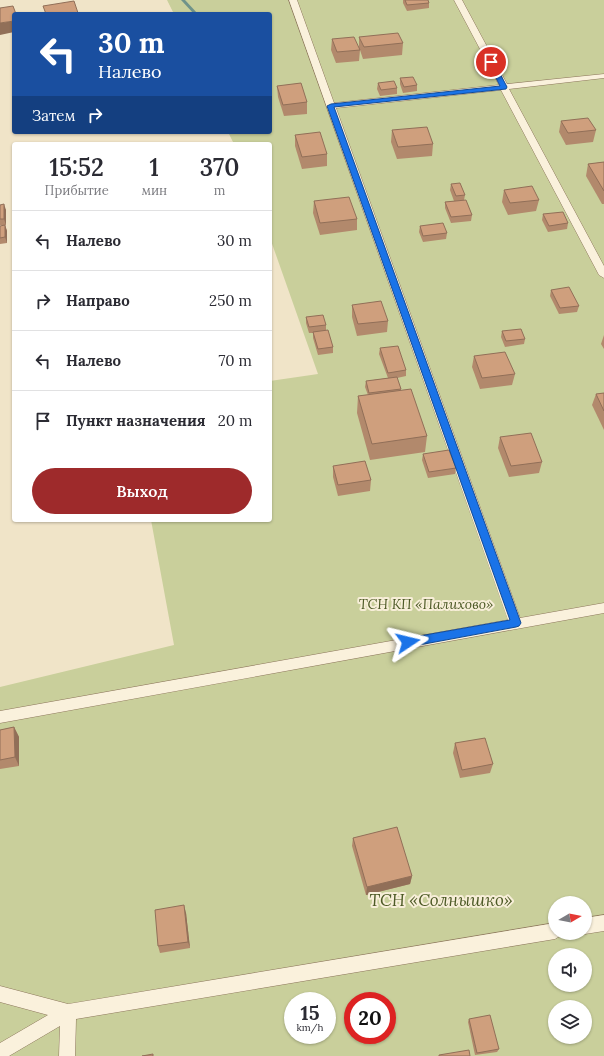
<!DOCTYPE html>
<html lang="ru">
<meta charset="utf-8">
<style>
:root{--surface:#fff;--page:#f2f2f3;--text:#2b2b33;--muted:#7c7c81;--line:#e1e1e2;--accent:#9e2a2b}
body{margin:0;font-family:Lora,serif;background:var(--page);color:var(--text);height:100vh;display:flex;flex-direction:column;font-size:15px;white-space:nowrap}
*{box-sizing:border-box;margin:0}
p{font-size:13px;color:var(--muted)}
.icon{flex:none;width:22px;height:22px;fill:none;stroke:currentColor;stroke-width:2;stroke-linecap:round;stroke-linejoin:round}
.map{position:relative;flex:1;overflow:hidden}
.panel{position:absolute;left:12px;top:142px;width:260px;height:380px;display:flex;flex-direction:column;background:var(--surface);border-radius:4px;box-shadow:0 1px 3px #0004}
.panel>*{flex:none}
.guide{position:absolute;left:12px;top:12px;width:260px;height:122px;border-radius:4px;box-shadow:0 1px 3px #0004;background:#1a4fa0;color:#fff;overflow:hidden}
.needle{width:26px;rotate:80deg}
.controls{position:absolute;left:548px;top:896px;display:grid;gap:8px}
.controls a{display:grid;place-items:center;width:44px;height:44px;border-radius:50%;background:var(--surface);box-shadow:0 1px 3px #0004;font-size:20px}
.speed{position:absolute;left:284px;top:992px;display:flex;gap:8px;font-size:20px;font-weight:700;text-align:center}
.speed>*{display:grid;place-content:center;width:52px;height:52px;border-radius:50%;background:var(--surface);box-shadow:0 1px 3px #0004;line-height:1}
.speed small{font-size:10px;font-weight:400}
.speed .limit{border:6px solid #d22;background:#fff;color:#111}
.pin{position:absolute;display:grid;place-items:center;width:34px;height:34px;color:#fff;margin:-17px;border:2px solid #fff;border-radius:50%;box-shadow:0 1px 4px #0007}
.me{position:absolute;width:44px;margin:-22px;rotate:80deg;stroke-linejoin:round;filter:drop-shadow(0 0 3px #0008)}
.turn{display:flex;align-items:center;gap:14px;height:84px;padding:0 20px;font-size:18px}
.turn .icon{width:52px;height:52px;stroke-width:2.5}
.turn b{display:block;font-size:28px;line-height:34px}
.then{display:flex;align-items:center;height:38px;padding:0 20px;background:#0003;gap:8px;font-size:15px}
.eta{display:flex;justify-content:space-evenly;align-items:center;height:68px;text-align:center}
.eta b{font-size:24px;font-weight:600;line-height:28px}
.primary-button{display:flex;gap:8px;margin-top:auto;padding:8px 20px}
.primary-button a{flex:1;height:46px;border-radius:24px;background:var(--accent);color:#fff;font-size:16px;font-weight:600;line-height:46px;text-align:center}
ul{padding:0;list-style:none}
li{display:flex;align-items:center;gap:12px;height:60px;padding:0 20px;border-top:1px solid var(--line)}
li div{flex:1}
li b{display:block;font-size:15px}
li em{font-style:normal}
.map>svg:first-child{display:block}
.green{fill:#c9cf9b;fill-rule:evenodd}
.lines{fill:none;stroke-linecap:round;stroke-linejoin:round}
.stream{fill:#6f938a;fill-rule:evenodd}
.service-casing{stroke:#8d765c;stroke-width:1}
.service{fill:#faf1dc;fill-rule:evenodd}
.wall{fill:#b2896c}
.shaded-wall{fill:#916f58}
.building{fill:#cf9f7d;stroke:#916f58}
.route{fill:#1a73e8;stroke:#114b97}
.labels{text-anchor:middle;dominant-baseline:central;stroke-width:4;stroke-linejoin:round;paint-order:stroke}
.park-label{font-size:14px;font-style:italic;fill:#4d5a26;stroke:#f7eed8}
.near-park-label{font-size:17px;font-style:italic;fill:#4d5a26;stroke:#f7eed8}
</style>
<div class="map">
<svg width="604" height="1056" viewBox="0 0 604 1056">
<rect width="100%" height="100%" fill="#f0e4c8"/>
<path class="green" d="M167,0H604V1056H0V687L174,645L151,520H270V381L318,374L270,238V144H234L228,132H270V14H174ZM555,903H585V933H555ZM555,955H585V985H555ZM293,1001H327V1035H293ZM353,1001H387V1035H353ZM555,1007H585V1037H555Z"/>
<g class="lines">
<polygon class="stream" points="181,0 185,0 198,14 194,14"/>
<defs>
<g id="service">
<polygon points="289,0 297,0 334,103 499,85 454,0 462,0 507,84 604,74 604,78 509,89 604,266 604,278 599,275 501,90 336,108 520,618 604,603 604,613 0,723 0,711 508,620"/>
<polygon points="604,915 604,931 585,934 583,933 585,933 585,918"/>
<polygon points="555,923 555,933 562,933 560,936 555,939 76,1019 75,1056 59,1056 60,1026 9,1056 0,1056 0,1043 48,1015 0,1002 0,986 68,1004"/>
</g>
</defs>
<use href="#service" class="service-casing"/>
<use href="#service" class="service"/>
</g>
<g class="wall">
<polygon points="403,0 428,0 429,3 429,8 407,11 403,3"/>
<polygon points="359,37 403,43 402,55 363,59 360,50 359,61 336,63 331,50 332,39 359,48"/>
<polygon points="400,78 417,85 417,91 403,93 400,84"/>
<polygon points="378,83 397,88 397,94 380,96 377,89"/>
<polygon points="277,86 307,102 307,114 284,116 278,97"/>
<polygon points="561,121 596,130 593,142 566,145 559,132"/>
<polygon points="392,130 433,144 432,156 397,159 391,142"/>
<polygon points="295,135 327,154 327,166 302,169 295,146"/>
<polygon points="604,162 604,204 602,204 586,176 588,164"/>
<polygon points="451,184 465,195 464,200 472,215 471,221 451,223 445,208 445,202 454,201 450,190"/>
<polygon points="504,190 539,200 536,211 508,215 502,202"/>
<polygon points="314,201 357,219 357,230 320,235 313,213"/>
<polygon points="0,205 6,210 6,225 0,225"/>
<polygon points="543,214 568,223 567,229 548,232 542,220"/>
<polygon points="5,225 7,231 7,243 0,244 0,226"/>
<polygon points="420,226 447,233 446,239 423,242 419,232"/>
<polygon points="551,290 579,306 577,312 559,314 550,296"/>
<polygon points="352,305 388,321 387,332 357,336 352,317"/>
<polygon points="306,317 326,325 326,330 333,347 333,353 318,355 313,338 313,333 309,333 306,323"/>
<polygon points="502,331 525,339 524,344 505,347 501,337"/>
<polygon points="604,335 604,349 601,344"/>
<polygon points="380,348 406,370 406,376 397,378 401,389 401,390 427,436 425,452 370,460 357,413 358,396 368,395 365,387 366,381 388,378 379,354"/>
<polygon points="474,356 515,374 512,385 480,389 472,367"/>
<polygon points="604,393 604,430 592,405 596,394"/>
<polygon points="500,437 542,462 539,473 509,477 498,448"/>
<polygon points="423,454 456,468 455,474 428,478 422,460"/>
<polygon points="333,466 371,480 370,491 338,496 333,477"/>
<polygon points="14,727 19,737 19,766 0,769 0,730"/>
<polygon points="455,743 493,764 490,773 460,778 453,753"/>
<polygon points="353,838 412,876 410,884 366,895 352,846"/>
<polygon points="186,913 190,948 160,953 158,946"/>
<polygon points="469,1019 499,1049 497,1052 475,1055 468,1022"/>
</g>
<g class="shaded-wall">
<polygon points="14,21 14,32 0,35 0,23"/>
<polygon points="4,204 6,210 6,225 4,219"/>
<polygon points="5,225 7,231 7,243 5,237"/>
<polygon points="14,727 19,737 19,766 15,757"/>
<polygon points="412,876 410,884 366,895 367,887"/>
<polygon points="184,905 186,913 190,948 188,942"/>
</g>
<g class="building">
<polygon points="405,0 428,0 429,3 407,5"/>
<polygon points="74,1 78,13 69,14 46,14 43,6"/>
<polygon points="13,6 16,14 14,14 14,21 0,23 0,8"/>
<polygon points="398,33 403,43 364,47 359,37"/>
<polygon points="354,37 360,50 337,52 332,39"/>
<polygon points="413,77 417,85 404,87 400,78"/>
<polygon points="394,81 397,88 381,90 378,83"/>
<polygon points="301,83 307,102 283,105 277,86"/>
<polygon points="588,118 596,130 568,133 561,121"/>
<polygon points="427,127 433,144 398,147 392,130"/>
<polygon points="320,132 327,154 302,157 295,135"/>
<polygon points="604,162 604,191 588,164"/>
<polygon points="460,183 465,195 456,196 451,184"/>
<polygon points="532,186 539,200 510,203 504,190"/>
<polygon points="349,197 357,219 320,223 314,201"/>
<polygon points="466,200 472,215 451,217 445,202"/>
<polygon points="4,204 4,219 0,219 0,205"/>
<polygon points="563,212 568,223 549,226 543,214"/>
<polygon points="443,223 447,233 423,236 420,226"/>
<polygon points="5,225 5,237 0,238 0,226"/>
<polygon points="569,287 579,306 560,308 551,290"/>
<polygon points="381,301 388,321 358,324 352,305"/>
<polygon points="323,315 326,325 309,327 306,317"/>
<polygon points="521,329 525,339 506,341 502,331"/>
<polygon points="328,330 333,347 318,349 313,332"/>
<polygon points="398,346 406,370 388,373 380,348"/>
<polygon points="505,352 515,374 482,378 474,356"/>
<polygon points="397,377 401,389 369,393 366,381"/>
<polygon points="411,389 427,436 372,444 358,396"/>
<polygon points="604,393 604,411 596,394"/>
<polygon points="531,433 542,462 511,466 500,437"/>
<polygon points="449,450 456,468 429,472 423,454"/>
<polygon points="365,461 371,480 338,485 333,466"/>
<polygon points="14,727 15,757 0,760 0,730"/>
<polygon points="485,738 493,764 462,770 455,743"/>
<polygon points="397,827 412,876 367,887 353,838"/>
<polygon points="184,905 188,942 158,946 155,910"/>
<polygon points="490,1015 499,1049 477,1053 469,1019"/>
<polygon points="469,1050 470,1056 439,1056 439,1055"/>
<polygon points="153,1054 153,1056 142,1056"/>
</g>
<polygon class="route" points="489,61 494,62 507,87 506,89 334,107 521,623 519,626 516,627 408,647 404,645 403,642 404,639 408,638 510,620 327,106 331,104 500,86 488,62"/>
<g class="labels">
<g class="park-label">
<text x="426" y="604">ТСН КП «Палихово»</text>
</g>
<g class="near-park-label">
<text x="441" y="900">ТСН «Солнышко»</text>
</g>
</g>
</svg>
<div class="controls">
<a><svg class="needle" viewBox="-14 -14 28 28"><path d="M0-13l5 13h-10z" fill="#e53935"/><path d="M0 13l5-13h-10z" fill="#7c7c81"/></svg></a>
<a><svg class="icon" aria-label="sound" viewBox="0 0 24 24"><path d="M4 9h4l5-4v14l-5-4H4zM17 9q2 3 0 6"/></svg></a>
<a><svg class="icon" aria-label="layers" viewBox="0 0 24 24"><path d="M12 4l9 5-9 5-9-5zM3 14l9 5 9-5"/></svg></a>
</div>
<div class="speed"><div>15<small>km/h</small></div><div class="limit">20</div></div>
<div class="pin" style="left:491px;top:62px;background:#d93025"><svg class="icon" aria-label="arrive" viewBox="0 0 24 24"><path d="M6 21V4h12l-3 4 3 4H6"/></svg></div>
<svg class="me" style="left:408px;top:642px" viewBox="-20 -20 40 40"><path d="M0-17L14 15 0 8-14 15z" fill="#1a73e8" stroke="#fff" stroke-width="4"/></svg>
<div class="guide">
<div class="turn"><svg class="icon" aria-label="left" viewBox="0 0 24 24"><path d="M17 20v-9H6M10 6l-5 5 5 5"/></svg><div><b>30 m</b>Налево</div></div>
<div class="then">Затем<svg class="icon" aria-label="right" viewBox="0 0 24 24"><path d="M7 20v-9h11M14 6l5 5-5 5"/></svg></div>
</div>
<section class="panel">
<div class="eta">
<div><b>15:52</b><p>Прибытие</p></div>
<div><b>1</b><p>мин</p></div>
<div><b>370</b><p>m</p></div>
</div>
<ul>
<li><svg class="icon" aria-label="left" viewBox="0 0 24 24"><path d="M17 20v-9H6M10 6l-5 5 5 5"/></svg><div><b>Налево</b></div><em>30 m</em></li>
<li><svg class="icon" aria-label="right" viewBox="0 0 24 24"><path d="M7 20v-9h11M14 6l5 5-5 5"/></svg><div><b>Направо</b></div><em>250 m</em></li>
<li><svg class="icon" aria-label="left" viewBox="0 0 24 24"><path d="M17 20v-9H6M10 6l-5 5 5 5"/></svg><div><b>Налево</b></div><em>70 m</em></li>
<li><svg class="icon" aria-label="arrive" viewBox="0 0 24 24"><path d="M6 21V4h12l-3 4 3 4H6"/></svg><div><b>Пункт назначения</b></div><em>20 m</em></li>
</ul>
<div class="primary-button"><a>Выход</a></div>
</section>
</div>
